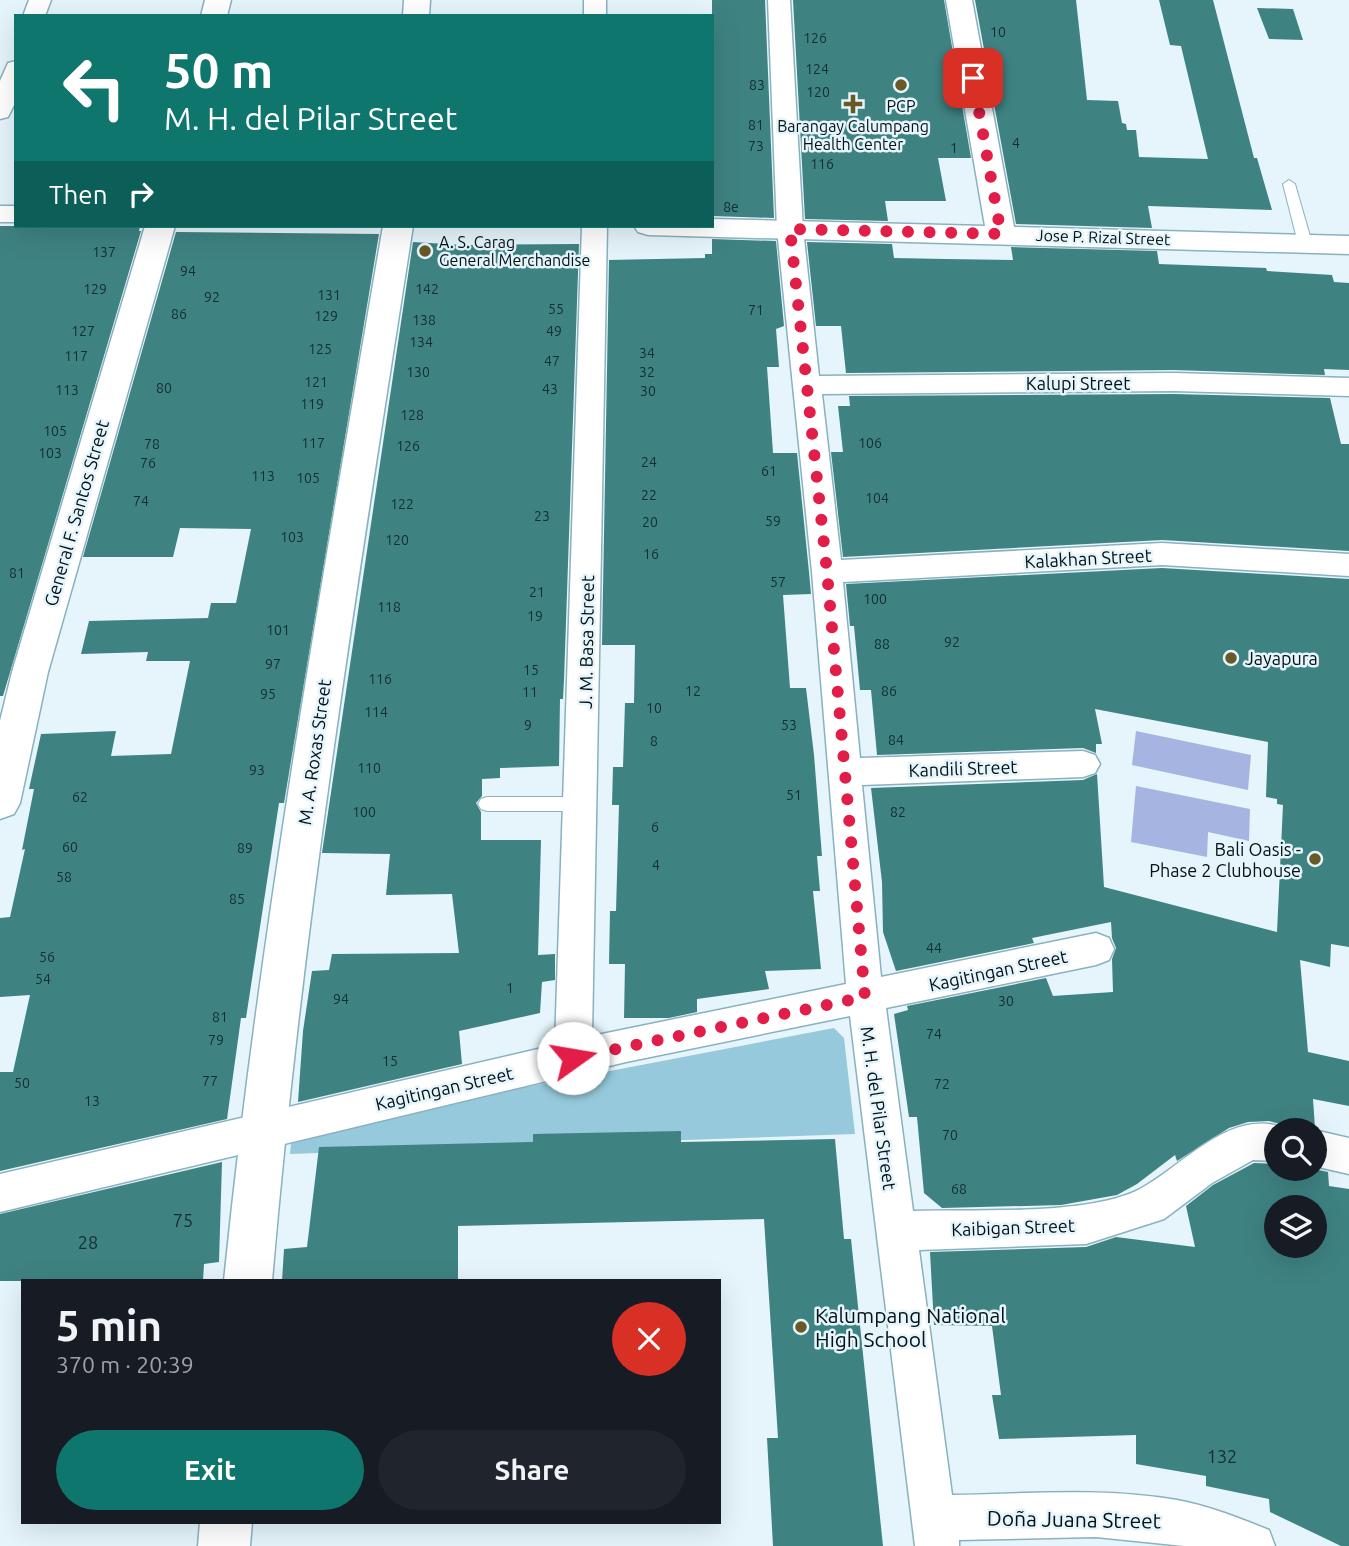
<!DOCTYPE html>
<meta charset="utf-8">
<style>
:root{--surface:#171b24;--page:#20242c;--text:#f1f3f6;--muted:#9ea1a6;--accent:#0f766e}
body{margin:0;font-family:Ubuntu,sans-serif;background:var(--page);color:var(--text);height:100vh;display:flex;flex-direction:column;font-size:26px;white-space:nowrap}
*{box-sizing:border-box;margin:0}
p{font-size:23px;color:var(--muted)}
.icon{flex:none;width:38px;height:38px;fill:none;stroke:currentColor;stroke-width:2;stroke-linecap:round;stroke-linejoin:round}
.map{position:relative;flex:1;overflow:hidden}
.sheet{position:absolute;left:21px;top:1279px;width:700px;height:245px;display:flex;flex-direction:column;background:var(--surface);border-radius:0px;box-shadow:0 7px 28px #0002}
.sheet>*{flex:none}
.hud{position:absolute;left:14px;top:14px;width:700px;height:214px;border-radius:0px;box-shadow:0 7px 28px #0002;background:#0f766e;color:#fff;overflow:hidden}
.fabs{position:absolute;left:1264px;top:1118px;display:grid;gap:14px}
.fabs a{display:grid;place-items:center;width:63px;height:63px;border-radius:50%;background:var(--surface);box-shadow:0 7px 28px #0002;font-size:35px}
.pin{position:absolute;display:grid;place-items:center;width:60px;height:60px;color:#fff;margin:-30px;border-radius:14px;box-shadow:0 4px 10px #0006}
.me{position:absolute;width:77px;margin:-38px;rotate:77deg;stroke-linejoin:round;filter:drop-shadow(0 0 5px #0008)}
.turn{display:flex;align-items:center;gap:24px;height:147px;padding:0 35px;font-size:32px}
.turn .icon{width:91px;height:91px;stroke-width:2.5}
.turn b{display:block;font-size:49px;line-height:60px}
.then{display:flex;align-items:center;height:66px;padding:0 35px;background:#0003;gap:14px;font-size:26px}
.round{display:grid;place-items:center;flex:none;width:74px;height:74px;border-radius:37px;background:var(--page)}
.head{display:flex;align-items:center;justify-content:space-between;height:119px;padding:0 35px}
h1{font-size:42px;font-weight:700;line-height:52px}
.button{display:flex;gap:14px;margin-top:auto;padding:14px 35px}
.button a{flex:1;height:80px;border-radius:42px;background:var(--accent);color:#fff;font-size:28px;font-weight:700;line-height:80px;text-align:center}
.button a+a{background:var(--page);color:var(--text)}
.map>svg:first-child{display:block}
.green{fill:#95c9db}
.water{fill:#a6b4e2}
.building{fill:#3f8282;fill-rule:evenodd}
.lines{fill:none;stroke-linecap:round;stroke-linejoin:round}
.lane-casing{stroke:#89b1bf;stroke-width:2}
.street-casing{stroke:#89b1bf;stroke-width:3}
.secondary-casing{stroke:#89b1bf;stroke-width:3}
.lane{fill:#fff;fill-rule:evenodd}
.street{fill:#fff;fill-rule:evenodd}
.secondary{fill:#fff;fill-rule:evenodd}
.route{stroke:#e11d48;stroke-width:12;stroke-dasharray:0 21.6}
.poi-dot{fill:#675a27;stroke:#e5f5fb;stroke-width:2.5}
.labels{text-anchor:middle;dominant-baseline:central;stroke-width:5;stroke-linejoin:round;paint-order:stroke}
.number-label{font-size:14px;fill:#132e32}
.far-poi-label{font-size:16px;fill:#041217;stroke:#e5f5fb}
.far-street-label{font-size:16px;fill:#041217;stroke:#e5f5fb}
.street-label{font-size:18px;fill:#041217;stroke:#e5f5fb}
.poi-label{font-size:18px;fill:#041217;stroke:#e5f5fb;text-anchor:start}
.near-number-label{font-size:18px;fill:#132e32}
.near-poi-label{font-size:21px;fill:#041217;stroke:#e5f5fb;text-anchor:start}
.near-street-label{font-size:21px;fill:#041217;stroke:#e5f5fb}
</style>
<div class="map">
<svg width="1349" height="1546" viewBox="0 0 1349 1546">
<rect width="100%" height="100%" fill="#e5f5fb"/>
<polygon class="green" points="834,1028 844,1038 855,1134 290,1154 292,1132"/>
<g class="water">
<polygon points="1136,731 1251,755 1248,790 1132,765"/>
<polygon points="1136,786 1250,809 1249,841 1208,832 1207,857 1131,842"/>
</g>
<g class="building">
<polygon points="712,0 765,0 774,218 712,216"/>
<polygon points="793,0 944,0 971,158 938,158 946,201 885,201 888,221 805,219"/>
<polygon points="975,0 1076,0 1087,100 1118,101 1122,123 1126,124 1127,130 1136,130 1139,157 1208,159 1181,46 1170,45 1159,0 1213,0 1254,158 1257,158 1272,210 1148,206 1152,228 1016,224"/>
<polygon points="1257,8 1293,9 1303,40 1269,39"/>
<polygon points="0,226 140,226 139,231 141,231 3,696 0,696"/>
<polygon points="176,232 379,234 284,803 279,803 246,1018 241,1018 227,1119 0,1171 0,1072 13,1072 30,995 0,997 0,918 10,917 25,849 22,850 34,789 29,789 41,734 116,731 111,756 171,754 190,661 146,661 148,652 81,654 89,621 208,618 211,603 236,603 251,529 180,528 173,557 83,557"/>
<polygon points="712,239 776,241 784,326 776,329 779,367 767,367 773,453 797,453 809,572 811,594 783,595 790,688 806,688 814,755 822,856 817,856 820,891 813,891 821,969 765,971 769,989 697,999 697,1012 669,1018 624,1018 625,964 609,964 610,911 616,911 619,805 612,805 613,767 623,767 625,703 634,703 635,645 602,645 609,260 705,258 705,254 712,254"/>
<polygon points="413,242 463,245 579,244 564,680 563,699 560,699 559,766 500,768 500,778 482,779 482,796 476,803 481,812 481,840 541,840 538,955 555,954 555,980 542,982 540,1013 459,1031 462,1064 298,1102 303,1031 312,971 329,970 332,954 459,953 452,894 386,895 390,854 322,853"/>
<polygon points="807,242 892,244 894,258 945,259 1013,260 1011,247 1157,251 1159,264 1266,268 1267,271 1332,275 1334,282 1349,283 1349,370 1324,369 1325,375 1174,370 846,373 841,326 816,326"/>
<polygon points="1174,394 1330,398 1341,444 1349,444 1349,551 1162,540 843,557 831,452 843,452 838,406 850,406 849,396"/>
<polygon points="1162,568 1349,579 1349,947 1331,944 1330,967 1300,960 1308,1052 1349,1061 1349,1106 1313,1099 1315,1128 1311,1130 1293,1130 1291,1127 1269,1121 1248,1122 1229,1128 1177,1161 1175,1155 1137,1184 1117,1195 1061,1205 942,1208 924,1193 917,1117 909,1117 894,1014 908,1010 907,1006 1046,978 1053,996 1113,992 1112,959 1116,948 1112,938 1111,922 1032,938 1034,943 896,971 883,932 882,882 871,788 1083,780 1097,774 1104,887 1277,932 1283,805 1277,804 1277,799 1266,797 1268,742 1095,709 1102,744 1096,744 1096,753 1083,748 877,755 871,690 860,690 854,626 850,626 846,584"/>
<polygon points="681,1131 681,1142 835,1139 844,1239 851,1239 883,1546 773,1546 767,1438 778,1438 764,1219 458,1226 458,1281 282,1281 284,1249 307,1247 319,1147 533,1142 533,1134"/>
<polygon points="222,1162 219,1262 204,1264 203,1281 0,1281 0,1214"/>
<path d="M1254,1163L1276,1164V1169H1314L1328,1172L1329,1186L1349,1189V1546H1341L1270,1512L1269,1499L1206,1486V1476L1136,1464V1435L999,1439L992,1395H1001L992,1326L934,1325L930,1252L1086,1247L1116,1237L1195,1247L1186,1206L1213,1185ZM1276,1208H1314V1246H1276Z"/>
</g>
<g class="lines">
<defs>
<g id="lane">
<polygon points="1289,180 1295,184 1312,243 1310,246 1305,247 1298,243 1283,184"/>
<polygon points="487,797 581,797 587,799 590,804 587,809 581,811 487,811 481,809 478,804 481,799"/>
</g>
<g id="street">
<polygon points="29,0 51,0 45,16 23,16"/>
<rect x="584" y="0" width="22" height="16"/>
<path d="M768,0H790L803,229L819,376L1174,373L1349,378V396L1174,391L822,394L841,560L1162,543L1349,554V576L1162,565L843,582L860,758L1083,751L1095,755L1100,764L1095,773L1083,777L862,785L881,977L1096,933L1109,938L1114,949L1109,960L1096,965L886,1008L913,1211C974,1209 1088,1216 1140,1189C1186,1164 1233,1104 1290,1130H1276V1161L1253,1160L1212,1183L1164,1219L1086,1244L919,1250L952,1495C1027,1494 1103,1487 1177,1500C1209,1506 1239,1518 1269,1530L1275,1546H1184L1096,1537L959,1540V1546H915L850,1016L626,1062L0,1212V1174L555,1045L582,226H607L592,1036L846,984L812,572L777,229Z"/>
<polygon points="16,61 16,101 8,117 0,119 0,81 8,63"/>
<rect x="0" y="206" width="16" height="16"/>
<polygon points="1312,1130 1314,1130 1349,1138 1349,1174 1314,1166 1314,1130"/>
</g>
<g id="secondary">
<polygon points="205,0 231,0 227,16 201,16"/>
<polygon points="404,0 430,0 429,16 403,16"/>
<polygon points="946,0 972,0 1014,227 1349,236 1349,254 648,235 638,232 634,226 712,226 712,219 985,226"/>
<polygon points="145,226 175,226 48,672 20,803 14,814 0,819 0,721 12,672"/>
<path d="M383,226H413C358,577 302,927 272,1281H224C260,927 323,576 383,226Z"/>
<polygon points="200,1522 252,1522 250,1546 198,1546"/>
</g>
</defs>
<use href="#lane" class="lane-casing"/>
<use href="#street" class="street-casing"/>
<use href="#secondary" class="secondary-casing"/>
<use href="#lane" class="lane"/>
<use href="#street" class="street"/>
<use href="#secondary" class="secondary"/>
</g>
<g class="lines">
<polyline class="route" points="573,1058 865,997 827,572 790,229 1001,234 973,78"/>
</g>
<g class="poi-dot">
<circle cx="901" cy="85" r="7"/>
<path d="M849.5 93.5h7v7h7v7h-7v7h-7v-7h-7v-7h7z"/>
<circle cx="425" cy="251" r="7"/>
<circle cx="1231" cy="658" r="7"/>
<circle cx="1315" cy="859" r="7"/>
<circle cx="801" cy="1327" r="7"/>
</g>
<g class="labels">
<g class="number-label">
<text x="998" y="32">10</text>
<text x="815" y="38">126</text>
<text x="817" y="69">124</text>
<text x="757" y="85">83</text>
<text x="818" y="92">120</text>
<text x="756" y="125">81</text>
<text x="1016" y="143">4</text>
<text x="756" y="146">73</text>
<text x="954" y="148">1</text>
<text x="822" y="164">116</text>
<text x="731" y="207">8e</text>
<text x="104" y="252">137</text>
<text x="188" y="271">94</text>
<text x="95" y="289">129</text>
<text x="427" y="289">142</text>
<text x="329" y="295">131</text>
<text x="212" y="297">92</text>
<text x="556" y="309">55</text>
<text x="756" y="310">71</text>
<text x="179" y="314">86</text>
<text x="326" y="316">129</text>
<text x="424" y="320">138</text>
<text x="83" y="331">127</text>
<text x="554" y="331">49</text>
<text x="421" y="342">134</text>
<text x="320" y="349">125</text>
<text x="647" y="353">34</text>
<text x="76" y="356">117</text>
<text x="552" y="361">47</text>
<text x="418" y="372">130</text>
<text x="647" y="372">32</text>
<text x="316" y="382">121</text>
<text x="164" y="388">80</text>
<text x="550" y="389">43</text>
<text x="67" y="390">113</text>
<text x="648" y="391">30</text>
<text x="312" y="404">119</text>
<text x="412" y="415">128</text>
<text x="55" y="431">105</text>
<text x="313" y="443">117</text>
<text x="870" y="443">106</text>
<text x="152" y="444">78</text>
<text x="408" y="446">126</text>
<text x="50" y="453">103</text>
<text x="649" y="462">24</text>
<text x="148" y="463">76</text>
<text x="769" y="471">61</text>
<text x="263" y="476">113</text>
<text x="308" y="478">105</text>
<text x="649" y="495">22</text>
<text x="877" y="498">104</text>
<text x="141" y="501">74</text>
<text x="402" y="504">122</text>
<text x="542" y="516">23</text>
<text x="773" y="521">59</text>
<text x="650" y="522">20</text>
<text x="292" y="537">103</text>
<text x="397" y="540">120</text>
<text x="651" y="554">16</text>
<text x="17" y="573">81</text>
<text x="778" y="582">57</text>
<text x="537" y="592">21</text>
<text x="875" y="599">100</text>
<text x="389" y="607">118</text>
<text x="535" y="616">19</text>
<text x="278" y="630">101</text>
<text x="952" y="642">92</text>
<text x="882" y="644">88</text>
<text x="273" y="664">97</text>
<text x="531" y="670">15</text>
<text x="380" y="679">116</text>
<text x="693" y="691">12</text>
<text x="889" y="691">86</text>
<text x="530" y="692">11</text>
<text x="268" y="694">95</text>
<text x="654" y="708">10</text>
<text x="376" y="712">114</text>
<text x="528" y="725">9</text>
<text x="789" y="725">53</text>
<text x="896" y="740">84</text>
<text x="654" y="741">8</text>
<text x="369" y="768">110</text>
<text x="257" y="770">93</text>
<text x="794" y="795">51</text>
<text x="80" y="797">62</text>
<text x="364" y="812">100</text>
<text x="898" y="812">82</text>
<text x="655" y="827">6</text>
<text x="70" y="847">60</text>
<text x="245" y="848">89</text>
<text x="656" y="865">4</text>
<text x="64" y="877">58</text>
<text x="237" y="899">85</text>
<text x="934" y="948">44</text>
<text x="47" y="957">56</text>
<text x="43" y="979">54</text>
<text x="510" y="988">1</text>
<text x="341" y="999">94</text>
<text x="1006" y="1001">30</text>
<text x="220" y="1017">81</text>
<text x="934" y="1034">74</text>
<text x="216" y="1040">79</text>
<text x="390" y="1061">15</text>
<text x="210" y="1081">77</text>
<text x="22" y="1083">50</text>
<text x="942" y="1084">72</text>
<text x="92" y="1101">13</text>
<text x="950" y="1135">70</text>
<text x="959" y="1189">68</text>
</g>
<g class="far-poi-label">
<text x="901" y="106">PCP</text>
<text x="853" y="126">Barangay Calumpang<tspan x="853" dy="18">Health Center</tspan></text>
<text x="439" y="242" text-anchor="start">A. S. Carag<tspan x="439" dy="18">General Merchandise</tspan></text>
</g>
<g class="far-street-label">
<text transform="translate(1103 237) rotate(2)">Jose P. Rizal Street</text>
</g>
<g class="street-label">
<text x="1078" y="383">Kalupi Street</text>
<text transform="translate(76 513) rotate(-74)">General F. Santos Street</text>
<text transform="translate(1088 558) rotate(-3)">Kalakhan Street</text>
<text transform="translate(586 642) rotate(-89)">J. M. Basa Street</text>
<text transform="translate(314 752) rotate(-82)">M. A. Roxas Street</text>
<text transform="translate(963 768) rotate(-2)">Kandili Street</text>
<text transform="translate(998 970) rotate(-12)">Kagitingan Street</text>
<text transform="translate(444 1088) rotate(-13)">Kagitingan Street</text>
<text transform="translate(879 1108) rotate(82)">M. H. del Pilar Street</text>
<text transform="translate(1013 1227) rotate(-2)">Kaibigan Street</text>
</g>
<g class="poi-label">
<text x="1245" y="658">Jayapura</text>
<text x="1301" y="849" text-anchor="end">Bali Oasis -<tspan x="1301" dy="21">Phase 2 Clubhouse</tspan></text>
</g>
<g class="near-number-label">
<text x="183" y="1220">75</text>
<text x="88" y="1242">28</text>
<text x="1222" y="1456">132</text>
</g>
<g class="near-poi-label">
<text x="815" y="1315">Kalumpang National<tspan x="815" dy="24">High School</tspan></text>
</g>
<g class="near-street-label">
<text transform="translate(1074 1519) rotate(1)">Doña Juana Street</text>
</g>
</g>
</svg>
<div class="fabs">
<a><svg class="icon" aria-label="search" viewBox="0 0 24 24"><circle cx="10" cy="10" r="6"/><path d="M15 15l6 6"/></svg></a>
<a><svg class="icon" aria-label="layers" viewBox="0 0 24 24"><path d="M12 4l9 5-9 5-9-5zM3 14l9 5 9-5"/></svg></a>
</div>
<div class="pin" style="left:973px;top:78px;background:#d93025"><svg class="icon" aria-label="arrive" viewBox="0 0 24 24"><path d="M6 21V4h12l-3 4 3 4H6"/></svg></div>
<svg class="me" style="left:573px;top:1058px" viewBox="-20 -20 40 40"><circle r="19" fill="#fff"/><path d="M0-13L10 11 0 6-10 11z" fill="#e11d48"/></svg>
<div class="hud">
<div class="turn"><svg class="icon" aria-label="left" viewBox="0 0 24 24"><path d="M17 20v-9H6M10 6l-5 5 5 5"/></svg><div><b>50 m</b>M. H. del Pilar Street</div></div>
<div class="then">Then<svg class="icon" aria-label="right" viewBox="0 0 24 24"><path d="M7 20v-9h11M14 6l5 5-5 5"/></svg></div>
</div>
<section class="sheet">
<div class="head"><div><h1>5 min</h1><p>370 m · 20:39</p></div><a class="round" style="background:#d93025;color:#fff"><svg class="icon" aria-label="close" viewBox="0 0 24 24"><path d="M6 6l12 12M18 6L6 18"/></svg></a></div>
<div class="button"><a>Exit</a><a>Share</a></div>
</section>
</div>
